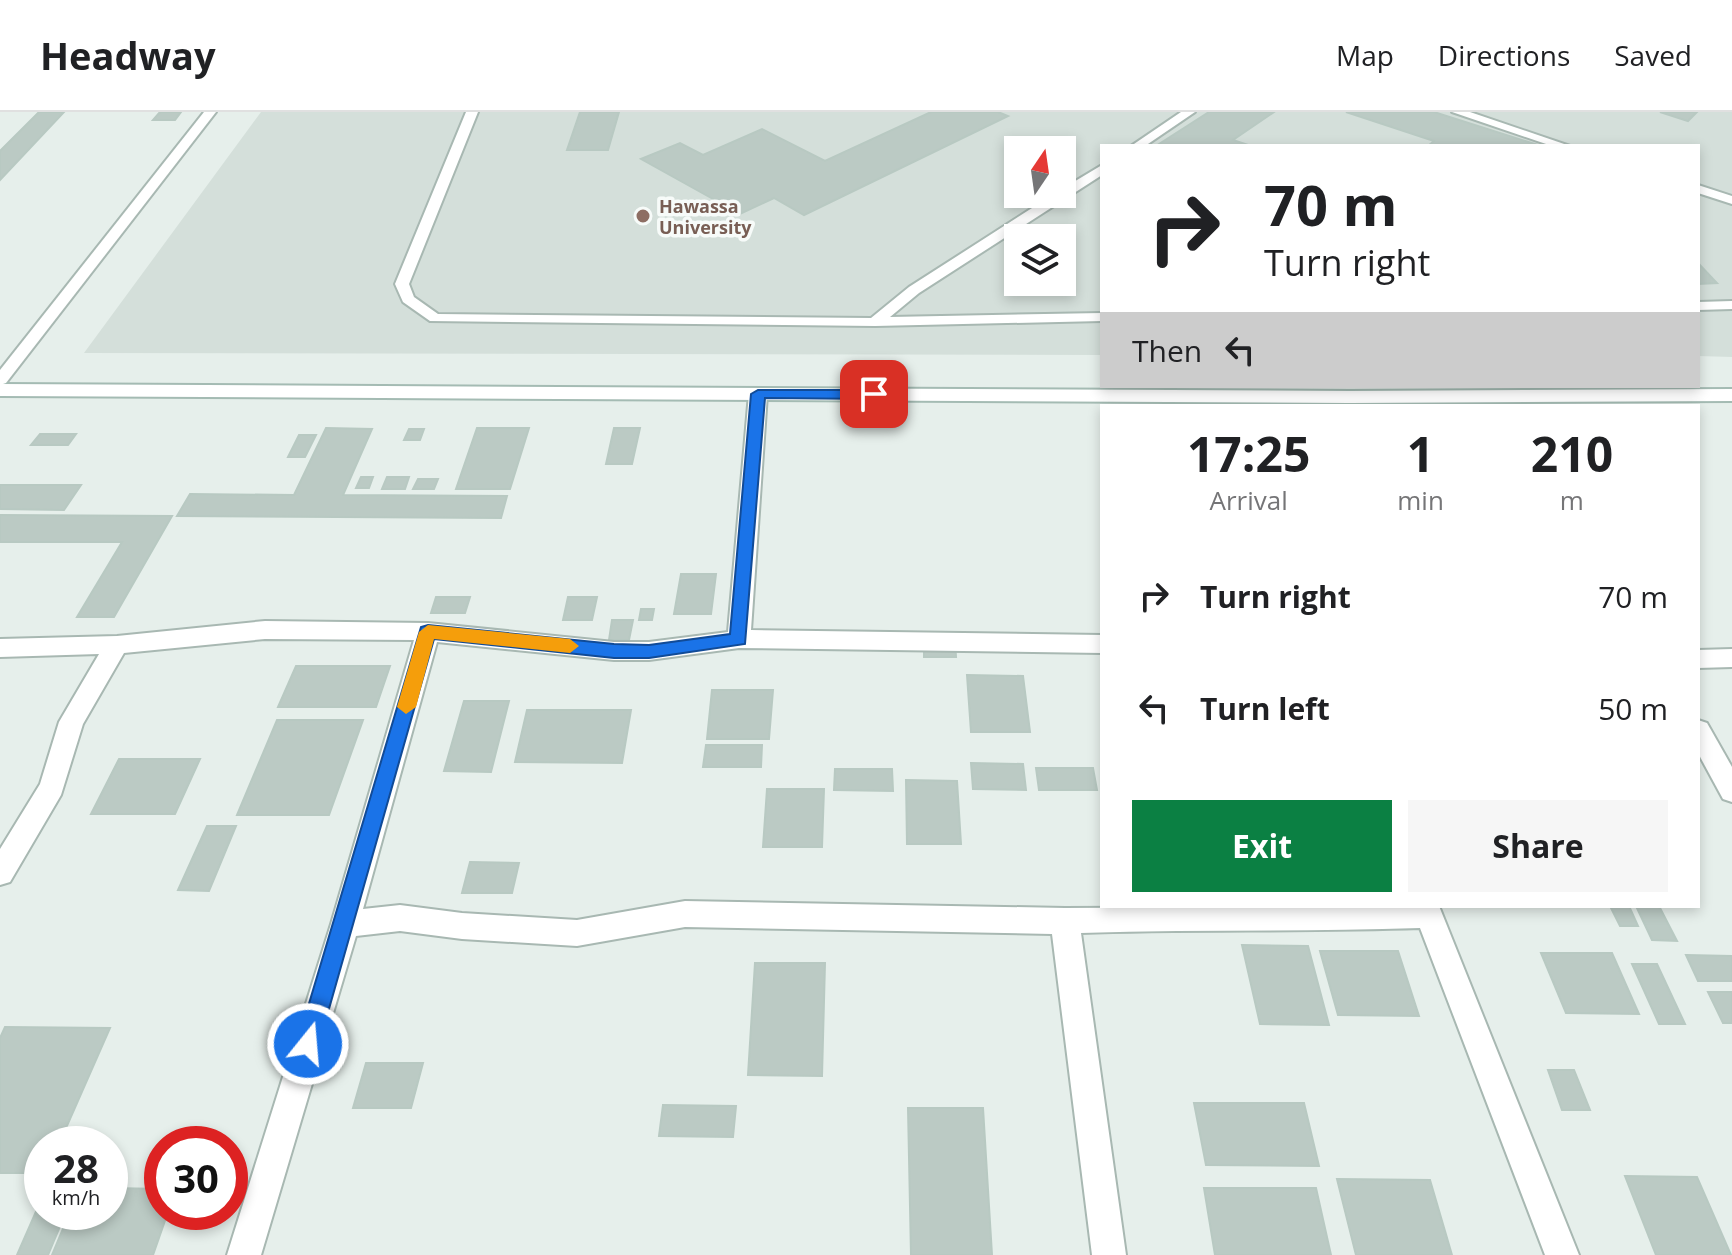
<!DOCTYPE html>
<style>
:root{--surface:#fff;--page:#f6f6f6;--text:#202124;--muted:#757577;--line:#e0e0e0;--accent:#0b8043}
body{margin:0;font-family:"Open Sans",sans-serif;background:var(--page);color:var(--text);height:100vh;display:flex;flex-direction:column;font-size:30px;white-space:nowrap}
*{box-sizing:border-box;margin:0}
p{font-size:26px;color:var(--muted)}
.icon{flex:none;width:44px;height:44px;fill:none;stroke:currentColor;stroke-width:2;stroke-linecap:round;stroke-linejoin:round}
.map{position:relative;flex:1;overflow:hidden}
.side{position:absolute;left:1100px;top:292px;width:600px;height:504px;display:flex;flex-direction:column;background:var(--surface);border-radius:0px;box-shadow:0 4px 12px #0003}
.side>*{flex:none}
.hud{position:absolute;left:1100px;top:32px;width:600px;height:244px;border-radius:0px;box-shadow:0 4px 12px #0003;background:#fff;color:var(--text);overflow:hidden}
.needle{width:52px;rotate:13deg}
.tools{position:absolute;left:1004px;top:24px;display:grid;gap:16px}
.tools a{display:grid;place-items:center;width:72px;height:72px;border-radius:0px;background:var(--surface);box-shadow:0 4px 12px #0003;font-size:40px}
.speed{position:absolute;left:24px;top:1014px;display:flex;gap:16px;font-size:40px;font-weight:700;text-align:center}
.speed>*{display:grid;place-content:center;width:104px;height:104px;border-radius:50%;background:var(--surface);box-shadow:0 4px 12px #0003;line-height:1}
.speed small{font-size:20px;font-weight:400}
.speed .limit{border:12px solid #d22;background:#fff;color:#111}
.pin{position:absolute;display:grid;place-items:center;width:68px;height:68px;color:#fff;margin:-34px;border-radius:16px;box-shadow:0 4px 12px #0006}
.me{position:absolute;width:88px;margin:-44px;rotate:17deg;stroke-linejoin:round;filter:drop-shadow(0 0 6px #0008)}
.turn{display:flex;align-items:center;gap:28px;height:168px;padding:0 32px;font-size:36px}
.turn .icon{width:104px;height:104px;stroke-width:2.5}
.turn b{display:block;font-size:56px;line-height:68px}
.then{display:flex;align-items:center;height:76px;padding:0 32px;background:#0003;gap:16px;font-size:30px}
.eta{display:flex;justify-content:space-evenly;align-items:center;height:136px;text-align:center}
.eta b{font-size:48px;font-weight:700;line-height:56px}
.primary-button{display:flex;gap:16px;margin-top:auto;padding:16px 32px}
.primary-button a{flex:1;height:92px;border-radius:0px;background:var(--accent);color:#fff;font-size:32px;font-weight:700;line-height:92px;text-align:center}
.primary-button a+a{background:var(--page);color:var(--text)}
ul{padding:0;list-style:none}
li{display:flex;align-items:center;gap:24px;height:112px;padding:0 32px}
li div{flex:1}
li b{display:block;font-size:30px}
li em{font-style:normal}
header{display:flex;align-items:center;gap:48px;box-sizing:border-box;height:112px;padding:0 40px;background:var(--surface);border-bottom:2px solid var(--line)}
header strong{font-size:38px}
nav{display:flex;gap:44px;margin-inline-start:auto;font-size:28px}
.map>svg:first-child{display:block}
.built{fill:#d4dfda;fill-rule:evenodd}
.building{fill:#bbcac4;stroke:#b8c9c2;stroke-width:2}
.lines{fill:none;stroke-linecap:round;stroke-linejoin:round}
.lane-casing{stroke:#a8b8b2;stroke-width:4}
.street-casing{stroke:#a8b8b2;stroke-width:4}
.secondary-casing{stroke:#a4bbb3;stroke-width:4}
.lane{fill:#fff;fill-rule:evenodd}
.street{fill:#fff;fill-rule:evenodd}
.secondary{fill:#fff;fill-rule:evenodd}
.route{fill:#1a73e8;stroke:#114b97;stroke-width:2}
.slow{fill:#f59e0b}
.education-dot{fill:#8d6e63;stroke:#f7fbf9;stroke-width:3}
.labels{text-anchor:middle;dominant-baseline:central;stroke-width:7;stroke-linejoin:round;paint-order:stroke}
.far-education-label{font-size:18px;font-weight:bold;fill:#785e54;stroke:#f7fbf9;text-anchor:start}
</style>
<header>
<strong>Headway</strong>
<nav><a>Map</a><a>Directions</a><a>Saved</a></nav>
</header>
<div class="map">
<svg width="1732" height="1143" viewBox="0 0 1732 1143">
<rect width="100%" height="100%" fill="#e6efeb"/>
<path class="built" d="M261,0H1732V245L1698,244V34H1102V243L84,241ZM1018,38H1062V82H1018ZM1018,126H1062V170H1018Z"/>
<g class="building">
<polygon points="39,0 64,0 0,68 0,39"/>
<polygon points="160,0 181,0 175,8 153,8"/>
<polygon points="580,0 619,0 608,38 567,38"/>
<polygon points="931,0 998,0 1008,4 804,103 774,86 740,102 641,47 680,31 703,43 762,17 825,49"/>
<polygon points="1209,0 1274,0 1233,28 1251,34 1156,34"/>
<polygon points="1346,0 1434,0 1541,34 1428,34 1434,29"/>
<polygon points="1660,0 1697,0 1688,9"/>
<polygon points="1698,151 1717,171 1698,172"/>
<polygon points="326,316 372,317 343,383 507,384 501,406 177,404 190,382 294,383"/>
<polygon points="477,316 529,316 510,377 456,377"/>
<polygon points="614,316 640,316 632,352 606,352"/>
<polygon points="409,317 424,317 420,328 404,328"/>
<polygon points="40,322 76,322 68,333 31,333"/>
<polygon points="299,323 316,323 305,345 288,345"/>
<polygon points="361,365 373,365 369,376 356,376"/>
<polygon points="387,365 409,365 405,377 382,377"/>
<polygon points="418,367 438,367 434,377 413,377"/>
<polygon points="0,373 81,373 64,398 0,397"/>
<polygon points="0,403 172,404 114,505 77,505 122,430 0,430"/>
<polygon points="681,462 716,462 711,502 674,502"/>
<polygon points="436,485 470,485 465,501 431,501"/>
<polygon points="568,485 597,485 592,508 563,508"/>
<polygon points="641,497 654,497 652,508 639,508"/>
<polygon points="612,508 633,508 629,528 609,528"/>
<polygon points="924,529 955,529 956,545 924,545"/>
<polygon points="296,554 390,554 376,595 278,595"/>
<polygon points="967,563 1023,564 1030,620 971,620"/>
<polygon points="712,578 773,578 769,627 707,627"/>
<polygon points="464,589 509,589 491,660 444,659"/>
<polygon points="527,598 631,598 622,651 515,650"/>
<polygon points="277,608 363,608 329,703 237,703"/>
<polygon points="706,633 762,633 761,655 703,655"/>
<polygon points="119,647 200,647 175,702 91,702"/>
<polygon points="971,651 1023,652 1026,678 973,677"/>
<polygon points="1036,656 1093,656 1097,678 1039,678"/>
<polygon points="835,657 892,657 893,679 834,678"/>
<polygon points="906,668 957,669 961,732 907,732"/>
<polygon points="767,677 824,677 822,735 763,735"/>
<polygon points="207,714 236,714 209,779 178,778"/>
<polygon points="470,750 519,751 512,781 462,781"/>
<polygon points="1610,794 1629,794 1638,814 1620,814"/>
<polygon points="1636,794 1659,794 1677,829 1652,828"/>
<polygon points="1242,833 1308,834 1329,913 1260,912"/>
<polygon points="1320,839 1398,839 1419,904 1338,903"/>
<polygon points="1541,841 1612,841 1639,902 1566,901"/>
<polygon points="1686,843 1732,844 1732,869 1698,869"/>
<polygon points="755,851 825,851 822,964 748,963"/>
<polygon points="1632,852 1657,852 1685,912 1659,912"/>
<polygon points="1708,880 1732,880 1732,911 1723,911"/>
<polygon points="5,915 110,916 59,1032 42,1032 42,1061 0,1061 0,926"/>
<polygon points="366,951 423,951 411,996 353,996"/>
<polygon points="1548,958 1574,958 1590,998 1562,998"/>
<polygon points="1194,991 1304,991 1319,1054 1206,1053"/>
<polygon points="663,993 736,994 733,1025 659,1024"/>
<polygon points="908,996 983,996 992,1143 911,1143"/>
<polygon points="1625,1064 1697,1065 1731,1143 1656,1143"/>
<polygon points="1337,1067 1430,1068 1452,1143 1356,1143"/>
<polygon points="110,1076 162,1077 162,1100 168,1100 153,1143 52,1143 70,1100 110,1100"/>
<polygon points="1204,1076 1316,1076 1331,1143 1215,1143"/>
<polygon points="42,1086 42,1100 66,1100 48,1143 17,1143"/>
</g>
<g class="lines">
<defs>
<g id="lane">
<polygon points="204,0 216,0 6,271 0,273 0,258"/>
<polygon points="466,0 478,0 409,172 414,185 438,202 871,206 909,175 1054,82 1062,82 1062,77 1102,53 1102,63 919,181 890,205 1102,201 1102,209 875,214 430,209 403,190 395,172"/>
<polygon points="1181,0 1195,0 1145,34 1131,34"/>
<polygon points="1452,0 1470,0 1570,34 1552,34"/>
<polygon points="1698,73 1732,84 1732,92 1698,81"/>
<polygon points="1732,189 1732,197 1698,198 1698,190"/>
</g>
<g id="street">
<path d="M758,276L767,282L751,518L1102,523V541L739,536L649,548H614L437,530L363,797L400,793L462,801L577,808L685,789L1065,796L1439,794L1579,1143H1545L1420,816C1307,820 1194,817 1081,821L1126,1143H1092L1052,822L685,815L577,834L462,827L400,819L356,824L261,1143H227L331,812L414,528L265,527L124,541L83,612L61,683L10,770L0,773V737L40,672L59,610L99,542L0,545V527L117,524L265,509L428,511L614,530H649L728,520L749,282Z"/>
<polygon points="1732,537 1732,555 1698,556 1698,538"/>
<polygon points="1698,608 1707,611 1732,655 1732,690 1723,687 1698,641"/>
</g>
<polygon id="secondary" points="0,272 1350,279 1732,277 1732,289 1350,291 0,284"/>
</defs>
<use href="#lane" class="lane-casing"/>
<use href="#street" class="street-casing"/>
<use href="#secondary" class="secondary-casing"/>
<use href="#lane" class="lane"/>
<use href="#street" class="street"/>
<use href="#secondary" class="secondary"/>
</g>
<polygon class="route" points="758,278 874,278 881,282 874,287 765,286 745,532 649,546 614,546 434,527 319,932 316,940 308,944 300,940 297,932 421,515 428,513 614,532 649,533 730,522 751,282"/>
<polygon class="slow" points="428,513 570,527 579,534 570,541 434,527 416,595 406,602 397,595 419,520"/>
<circle class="education-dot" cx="643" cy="104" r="8"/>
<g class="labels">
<g class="far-education-label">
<text x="659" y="94">Hawassa<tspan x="659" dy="21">University</tspan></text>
</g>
</g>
</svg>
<div class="tools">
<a><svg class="needle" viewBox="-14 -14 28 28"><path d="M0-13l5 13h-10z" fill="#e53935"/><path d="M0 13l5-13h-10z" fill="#757577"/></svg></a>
<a><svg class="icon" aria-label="layers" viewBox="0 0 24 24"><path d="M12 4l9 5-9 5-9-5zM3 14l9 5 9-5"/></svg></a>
</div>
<div class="speed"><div>28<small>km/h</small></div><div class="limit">30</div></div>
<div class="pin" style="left:874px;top:282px;background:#d93025"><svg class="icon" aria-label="arrive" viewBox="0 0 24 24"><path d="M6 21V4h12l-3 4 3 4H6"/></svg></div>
<svg class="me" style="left:308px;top:932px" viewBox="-20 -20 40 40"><circle r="17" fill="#1a73e8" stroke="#fff" stroke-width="3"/><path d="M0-11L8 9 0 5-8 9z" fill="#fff"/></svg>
<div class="hud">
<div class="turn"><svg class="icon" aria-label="right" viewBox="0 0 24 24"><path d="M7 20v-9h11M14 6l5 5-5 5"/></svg><div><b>70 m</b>Turn right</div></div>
<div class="then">Then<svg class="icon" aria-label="left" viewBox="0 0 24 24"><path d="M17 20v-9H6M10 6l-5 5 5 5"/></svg></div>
</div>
<section class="side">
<div class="eta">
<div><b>17:25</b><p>Arrival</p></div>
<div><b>1</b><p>min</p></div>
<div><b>210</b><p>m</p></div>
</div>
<ul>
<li><svg class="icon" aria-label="right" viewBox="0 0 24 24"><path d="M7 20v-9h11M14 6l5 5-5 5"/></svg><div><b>Turn right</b></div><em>70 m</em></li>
<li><svg class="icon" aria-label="left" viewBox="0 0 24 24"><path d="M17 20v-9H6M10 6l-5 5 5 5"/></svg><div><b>Turn left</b></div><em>50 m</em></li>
</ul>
<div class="primary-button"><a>Exit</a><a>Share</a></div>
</section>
</div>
